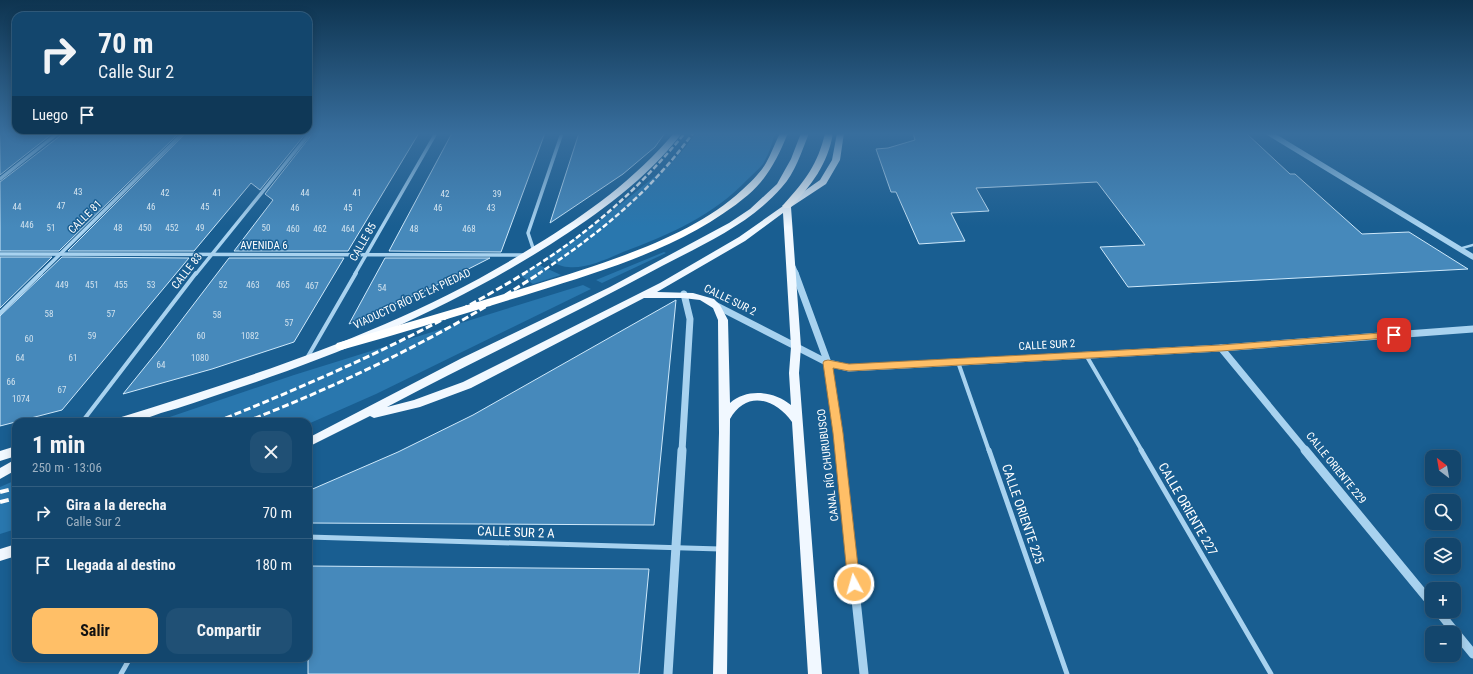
<!DOCTYPE html>
<html lang="es">
<meta charset="utf-8">
<style>
:root{--surface:#13466d;--page:#205075;--text:#f1f3f6;--muted:#9db1c2;--line:#325e80;--accent:#ffbf67}
body{margin:0;font-family:"Roboto Condensed",sans-serif;background:var(--page);color:var(--text);height:100vh;display:flex;flex-direction:column;font-size:15px;white-space:nowrap}
*{box-sizing:border-box;margin:0}
p{font-size:13px;color:var(--muted)}
.icon{flex:none;width:22px;height:22px;fill:none;stroke:currentColor;stroke-width:2;stroke-linecap:round;stroke-linejoin:round}
.map{position:relative;flex:1;overflow:hidden}
.details{position:absolute;left:12px;top:418px;width:300px;height:244px;display:flex;flex-direction:column;background:var(--surface);border-radius:12px;box-shadow:0 2px 10px #0003,0 0 0 1px var(--line)}
.details>*{flex:none}
.banner{position:absolute;left:12px;top:12px;width:300px;height:122px;border-radius:12px;box-shadow:0 2px 10px #0003,0 0 0 1px var(--line);background:#13466d;color:var(--text);overflow:hidden}
.needle{width:26px;rotate:329deg}
.controls{position:absolute;left:1425px;top:450px;display:grid;gap:8px}
.controls a{display:grid;place-items:center;width:36px;height:36px;border-radius:8px;background:var(--surface);box-shadow:0 2px 10px #0003,0 0 0 1px var(--line);font-size:20px}
.pin{position:absolute;display:grid;place-items:center;width:34px;height:34px;color:#fff;margin:-17px;border-radius:8px;box-shadow:0 2px 6px #0006}
.me{position:absolute;width:44px;margin:-22px;rotate:354deg;stroke-linejoin:round;filter:drop-shadow(0 0 3px #0008)}
.turn{display:flex;align-items:center;gap:14px;height:84px;padding:0 20px;font-size:18px}
.turn .icon{width:52px;height:52px;stroke-width:2.5}
.turn b{display:block;font-size:28px;line-height:34px}
.then{display:flex;align-items:center;height:38px;padding:0 20px;background:#0003;gap:8px;font-size:15px}
.round{display:grid;place-items:center;flex:none;width:42px;height:42px;border-radius:12px;background:var(--page)}
.overview{display:flex;align-items:center;justify-content:space-between;height:68px;padding:0 20px}
h1{font-size:24px;font-weight:700;line-height:30px}
.button{display:flex;gap:8px;margin-top:auto;padding:8px 20px}
.button a{flex:1;height:46px;border-radius:12px;background:var(--accent);color:#111;font-size:16px;font-weight:700;line-height:46px;text-align:center}
.button a+a{background:var(--page);color:var(--text)}
ul{padding:0;list-style:none}
li{display:flex;align-items:center;gap:12px;height:52px;padding:0 20px;border-top:1px solid var(--line)}
li div{flex:1}
li b{display:block;font-size:15px}
li em{font-style:normal}
.map>svg:first-child{display:block}
.green{fill:#2977ae}
.building{fill:#4689bb;stroke:#cfe9fb}
.lines{fill:none;stroke-linecap:round;stroke-linejoin:round}
.service{stroke:#a8d2ef;stroke-width:2.5}
.minor-far2{stroke:#a8d2ef;stroke-width:3.5}
.minor-far1{stroke:#a8d2ef;stroke-width:4}
.minor{stroke:#a8d2ef;stroke-width:5}
.tertiary-far2{stroke:#a8d2ef;stroke-width:5.5}
.tertiary-far1{stroke:#a8d2ef;stroke-width:7}
.tertiary{stroke:#a8d2ef;stroke-width:9}
.primary{fill:#f1f8ff;fill-rule:evenodd}
.motorway{fill:#fff;fill-rule:evenodd}
.rail-far2{stroke:#fff;stroke-width:2.5;stroke-dasharray:5.5 2.5;stroke-linecap:butt}
.rail-far1{stroke:#fff;stroke-width:3;stroke-dasharray:7 3;stroke-linecap:butt}
.rail{stroke:#fff;stroke-width:4;stroke-dasharray:9 4;stroke-linecap:butt}
.route{fill:#ffbf67;stroke:#a67c43}
.labels{text-anchor:middle;dominant-baseline:central;stroke-width:3;stroke-linejoin:round;paint-order:stroke}
.number-label{font-size:9px;fill:#d1e2ee}
.street-label{font-size:11px;fill:#fff;stroke:#195e91}
.near-street-label{font-size:13px;fill:#fff;stroke:#195e91}
</style>
<div class="map">
<svg width="1473" height="674" viewBox="0 0 1473 674">
<rect width="100%" height="100%" fill="#195e91"/>
<g class="green">
<path d="M695,133H775C772,144 769,154 763,164C759,169 753,174 748,179C714,215 669,235 623,252C607,259 586,269 568,267C560,267 552,261 546,258C581,234 616,209 649,181C666,167 684,153 695,133Z"/>
<polygon points="664,252 666,253 602,283 596,280"/>
<polygon points="537,264 561,275 533,284 520,275"/>
<polygon points="583,285 591,289 376,394 308,424 308,422 155,422 294,375"/>
<polygon points="16,480 16,529 0,534 0,487"/>
</g>
<g class="building">
<polygon points="0,133 53,133 0,175"/>
<polygon points="61,133 179,133 59,251 0,251 0,182 60,136"/>
<polygon points="186,133 306,133 260,190 251,183 194,251 68,251"/>
<polygon points="313,133 419,133 348,251 234,251 273,200 265,194"/>
<polygon points="452,133 545,133 501,252 389,251"/>
<polygon points="579,133 665,133 655,147 623,174 550,223"/>
<polygon points="913,133 1246,133 1290,174 1295,174 1362,234 1409,232 1468,269 1128,287 1100,247 1145,245 1097,182 976,188 989,211 951,213 965,241 919,244 896,192 891,192 876,149 888,148 915,140"/>
<polygon points="0,257 52,257 0,308"/>
<polygon points="62,257 189,258 62,410 0,426 0,316"/>
<polygon points="229,258 344,258 294,342 212,369 123,394 161,347"/>
<polygon points="385,258 490,258 429,289 349,324"/>
<polygon points="676,300 654,525 308,523 308,491 398,452 473,415"/>
<polygon points="308,566 649,569 639,674 308,674"/>
</g>
<g class="lines">
<polyline class="service" points="1459,249 1473,245"/>
<g class="minor-far2">
<polyline points="0,179 58,133"/>
<polyline points="534,251 528,233 562,133"/>
<polyline points="0,254 524,255"/>
<polyline points="40,274 183,133"/>
<polyline points="196,274 310,133"/>
<polyline points="355,274 436,133"/>
</g>
<g class="minor-far1">
<polyline points="0,313 41,273"/>
<polyline points="1086,355 1142,451"/>
<polyline points="307,358 356,273"/>
<polyline points="958,362 989,451"/>
<polyline points="82,422 196,273"/>
</g>
<g class="minor">
<polyline points="989,450 1067,674"/>
<polyline points="1141,450 1271,674"/>
<polyline points="308,537 720,549"/>
<polyline points="121,674 130,658"/>
</g>
<g class="tertiary-far2">
<polyline points="1269,133 1473,257"/>
<polyline points="793,267 796,274"/>
</g>
<g class="tertiary-far1">
<polyline points="795,273 828,363 840,451"/>
<polyline points="715,305 828,363 849,368 1221,348 1473,329"/>
<polyline points="1221,348 1306,451"/>
<polyline points="682,451 690,319 684,294"/>
</g>
<g class="tertiary">
<polyline points="840,450 864,674"/>
<polyline points="1305,450 1432,604"/>
<polyline points="1438,611 1473,654"/>
<polyline points="668,674 682,450"/>
</g>
<g class="primary">
<path d="M674,133H682C647,179 598,214 551,244C450,308 340,355 226,392C204,399 183,407 161,413C152,416 142,420 133,422C127,423 120,422 113,422L115,419C262,373 405,328 536,245C587,214 635,179 674,133Z"/>
<path d="M801,133H809C802,151 795,173 782,187C750,224 704,244 662,266C572,315 478,359 387,407L414,400L463,382L660,283L739,237L820,180L832,160L837,133H844L840,160L826,184L791,207L801,347L799,373L822,674H808L792,422C775,398 746,390 730,419L727,674H713L719,433L718,320L713,308L700,300L683,298H644L471,388L420,407L374,418L370,416L308,447V438L462,358L610,287L729,223L750,209L777,184L791,159ZM783,213L791,347L789,373L791,405C774,391 747,388 730,403L728,320L720,305L714,299L693,293L657,292L745,241Z"/>
<polygon points="16,446 16,456 0,461 0,451"/>
<polygon points="16,459 16,470 0,479 0,468"/>
<polygon points="16,544 16,556 0,561 0,549"/>
</g>
<g class="motorway">
<path d="M780,133H788C778,157 768,178 748,195C687,246 608,269 535,292C470,312 406,332 341,350L337,349L335,346L337,343C404,324 470,305 537,284C602,264 692,237 742,190C750,183 761,172 766,163C771,154 775,143 780,133Z"/>
<path d="M825,133H833C828,164 811,186 790,208H784L782,206L784,204C805,181 818,164 825,133Z"/>
</g>
<g class="rail-far2">
<path d="M523,274C587,235 637,191 685,133"/>
<path d="M538,274C584,244 628,210 664,169C675,157 684,145 693,133"/>
</g>
<g class="rail-far1">
<path d="M216,422C323,379 426,333 525,273"/>
<path d="M245,422C346,383 450,332 540,273"/>
</g>
<g class="rail">
<polyline points="0,492 16,488"/>
<polyline points="0,502 16,498"/>
</g>
</g>
<linearGradient id="sky" x2="0" y2="1"><stop stop-color="#0e3450"/><stop offset="0.59" stop-color="#386e9d"/><stop offset="1" stop-color="#386e9d" stop-opacity="0"/></linearGradient>
<rect width="1473" height="227" fill="url(#sky)"/>
<polygon class="route" points="1394,332 1398,333 1399,335 1398,337 1221,351 849,371 833,368 843,433 860,584 858,588 854,589 850,588 848,584 833,433 823,363 824,361 828,360 849,364 1221,345"/>
<g class="labels">
<g class="number-label">
<text x="78" y="192">43</text>
<text x="165" y="193">42</text>
<text x="217" y="193">41</text>
<text x="305" y="193">44</text>
<text x="357" y="193">41</text>
<text x="445" y="194">42</text>
<text x="497" y="194">39</text>
<text x="61" y="206">47</text>
<text x="17" y="207">44</text>
<text x="151" y="207">46</text>
<text x="205" y="207">45</text>
<text x="295" y="208">46</text>
<text x="348" y="208">45</text>
<text x="438" y="208">46</text>
<text x="491" y="208">43</text>
<text x="27" y="225">446</text>
<text x="51" y="228">51</text>
<text x="118" y="228">48</text>
<text x="145" y="228">450</text>
<text x="172" y="228">452</text>
<text x="200" y="228">49</text>
<text x="266" y="228">50</text>
<text x="293" y="229">460</text>
<text x="320" y="229">462</text>
<text x="348" y="229">464</text>
<text x="414" y="229">48</text>
<text x="469" y="229">468</text>
<text x="62" y="285">449</text>
<text x="92" y="285">451</text>
<text x="121" y="285">455</text>
<text x="151" y="285">53</text>
<text x="223" y="285">52</text>
<text x="253" y="285">463</text>
<text x="283" y="285">465</text>
<text x="312" y="286">467</text>
<text x="382" y="288">54</text>
<text x="49" y="314">58</text>
<text x="111" y="314">57</text>
<text x="217" y="315">58</text>
<text x="289" y="323">57</text>
<text x="92" y="336">59</text>
<text x="201" y="336">60</text>
<text x="250" y="336">1082</text>
<text x="29" y="339">60</text>
<text x="20" y="358">64</text>
<text x="73" y="358">61</text>
<text x="200" y="358">1080</text>
<text x="161" y="365">64</text>
<text x="11" y="382">66</text>
<text x="62" y="390">67</text>
<text x="21" y="399">1074</text>
</g>
<g class="street-label">
<text transform="translate(85 217) rotate(-45)">CALLE 81</text>
<text transform="translate(363 242) rotate(-60)">CALLE 85</text>
<text x="264" y="245">AVENIDA 6</text>
<text transform="translate(187 271) rotate(-52)">CALLE 83</text>
<text transform="translate(412 299) rotate(-25)">VIADUCTO RÍO DE LA PIEDAD</text>
<text transform="translate(730 300) rotate(26)">CALLE SUR 2</text>
<text transform="translate(1047 345) rotate(-3)">CALLE SUR 2</text>
<text transform="translate(828 465) rotate(-97)">CANAL RÍO CHURUBUSCO</text>
<text transform="translate(1336 468) rotate(51)">CALLE ORIENTE 229</text>
</g>
<g class="near-street-label">
<text transform="translate(1188 509) rotate(60)">CALLE ORIENTE 227</text>
<text transform="translate(1023 514) rotate(71)">CALLE ORIENTE 225</text>
<text transform="translate(516 532) rotate(2)">CALLE SUR 2 A</text>
</g>
</g>
</svg>
<div class="controls">
<a><svg class="needle" viewBox="-14 -14 28 28"><path d="M0-13l5 13h-10z" fill="#e53935"/><path d="M0 13l5-13h-10z" fill="#9db1c2"/></svg></a>
<a><svg class="icon" aria-label="search" viewBox="0 0 24 24"><circle cx="10" cy="10" r="6"/><path d="M15 15l6 6"/></svg></a>
<a><svg class="icon" aria-label="layers" viewBox="0 0 24 24"><path d="M12 4l9 5-9 5-9-5zM3 14l9 5 9-5"/></svg></a>
<a>+</a>
<a>−</a>
</div>
<div class="pin" style="left:1394px;top:335px;background:#d93025"><svg class="icon" aria-label="arrive" viewBox="0 0 24 24"><path d="M6 21V4h12l-3 4 3 4H6"/></svg></div>
<svg class="me" style="left:854px;top:584px" viewBox="-20 -20 40 40"><circle r="17" fill="#ffbf67" stroke="#fff" stroke-width="3"/><path d="M0-11L8 9 0 5-8 9z" fill="#fff"/></svg>
<div class="banner">
<div class="turn"><svg class="icon" aria-label="right" viewBox="0 0 24 24"><path d="M7 20v-9h11M14 6l5 5-5 5"/></svg><div><b>70 m</b>Calle Sur 2</div></div>
<div class="then">Luego<svg class="icon" aria-label="arrive" viewBox="0 0 24 24"><path d="M6 21V4h12l-3 4 3 4H6"/></svg></div>
</div>
<section class="details">
<div class="overview"><div><h1>1 min</h1><p>250 m · 13:06</p></div><a class="round"><svg class="icon" aria-label="close" viewBox="0 0 24 24"><path d="M6 6l12 12M18 6L6 18"/></svg></a></div>
<ul>
<li><svg class="icon" aria-label="right" viewBox="0 0 24 24"><path d="M7 20v-9h11M14 6l5 5-5 5"/></svg><div><b>Gira a la derecha</b><p>Calle Sur 2</p></div><em>70 m</em></li>
<li><svg class="icon" aria-label="arrive" viewBox="0 0 24 24"><path d="M6 21V4h12l-3 4 3 4H6"/></svg><div><b>Llegada al destino</b></div><em>180 m</em></li>
</ul>
<div class="button"><a>Salir</a><a>Compartir</a></div>
</section>
</div>
